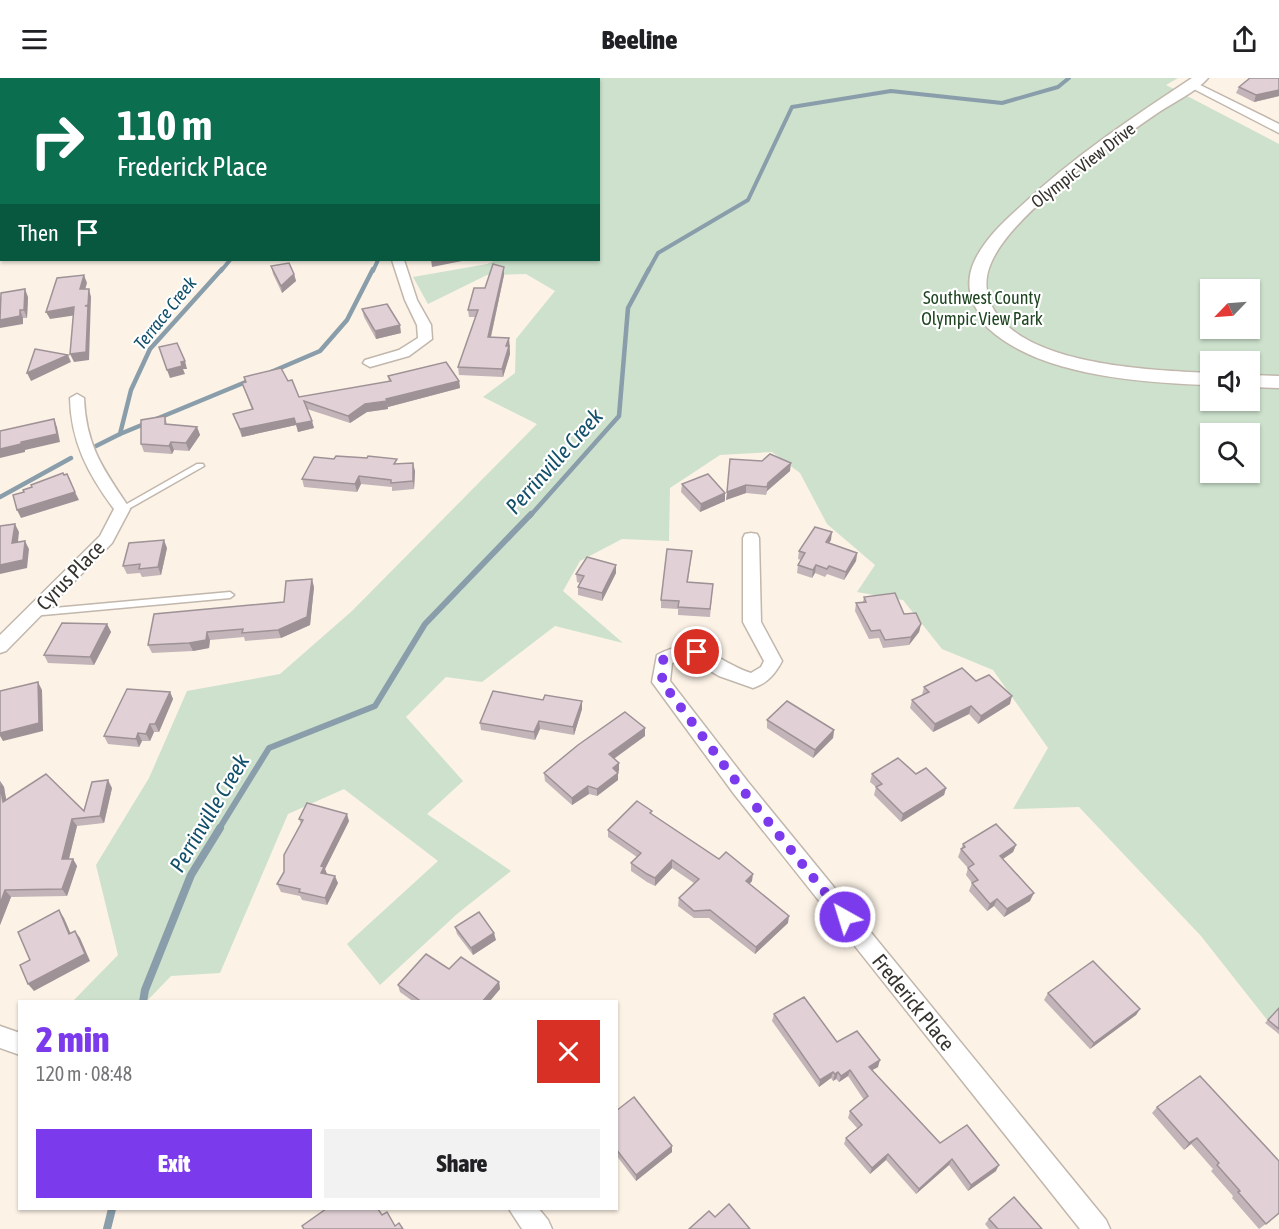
<!DOCTYPE html>
<meta charset="utf-8">
<style>
:root{--surface:#fff;--page:#f2f2f2;--text:#202124;--muted:#757577;--accent:#7c3aed}
body{margin:0;font-family:"Asap Condensed",sans-serif;background:var(--page);color:var(--text);height:100vh;display:flex;flex-direction:column;font-size:22px;white-space:nowrap}
*{box-sizing:border-box;margin:0}
p{font-size:20px;color:var(--muted)}
.icon{flex:none;width:33px;height:33px;fill:none;stroke:currentColor;stroke-width:2;stroke-linecap:round;stroke-linejoin:round}
.map{position:relative;flex:1;overflow:hidden}
.drawer{position:absolute;left:18px;top:922px;width:600px;height:210px;display:flex;flex-direction:column;background:var(--surface);border-radius:0px;box-shadow:0 2px 4px #0004}
.drawer>*{flex:none}
.hud{position:absolute;left:0px;top:0px;width:600px;height:183px;box-shadow:0 2px 4px #0004;background:#0b6e4f;color:#fff;overflow:hidden}
.needle{width:39px;rotate:245deg}
.controls{position:absolute;left:1200px;top:201px;display:grid;gap:12px}
.controls a{display:grid;place-items:center;width:60px;height:60px;border-radius:0px;background:var(--surface);box-shadow:0 2px 4px #0004;font-size:30px}
.pin{position:absolute;display:grid;place-items:center;width:51px;height:51px;color:#fff;margin:-26px;border:3px solid #fff;border-radius:50%;box-shadow:0 2px 6px #0007}
.me{position:absolute;width:66px;margin:-33px;rotate:321deg;stroke-linejoin:round;filter:drop-shadow(0 0 4px #0008)}
.turn{display:flex;align-items:center;gap:21px;height:126px;padding:0 18px;font-size:27px}
.turn .icon{width:78px;height:78px;stroke-width:2.5}
.turn b{display:block;font-size:42px;line-height:51px}
.then{display:flex;align-items:center;height:57px;padding:0 18px;background:#0003;gap:12px;font-size:22px}
.round{display:grid;place-items:center;flex:none;width:63px;height:63px;border-radius:0px;background:var(--page)}
.summary{display:flex;align-items:center;justify-content:space-between;height:102px;padding:0 18px}
h1{font-size:36px;font-weight:800;line-height:45px;color:var(--accent)}
.action{display:flex;gap:12px;margin-top:auto;padding:12px 18px}
.action a{flex:1;height:69px;border-radius:0px;background:var(--accent);color:#fff;font-size:24px;font-weight:800;line-height:69px;text-align:center}
.action a+a{background:var(--page);color:var(--text)}
header{display:flex;justify-content:space-between;align-items:center;height:78px;padding:0 18px;background:var(--surface);font-size:27px;font-weight:800}
.map>svg:first-child{display:block}
.green{fill:#cde1cd;fill-rule:evenodd}
.lines{fill:none;stroke-linecap:round;stroke-linejoin:round}
.stream-far3{stroke:#899eaa;stroke-width:4}
.stream-far2{stroke:#899eaa;stroke-width:4.5}
.stream-far1{stroke:#899eaa;stroke-width:6}
.stream{stroke:#899eaa;stroke-width:8}
.service-casing{stroke:#c1b7ac;stroke-width:3}
.minor-casing{stroke:#c1b7ac;stroke-width:3}
.tertiary-casing{stroke:#c1b7ac;stroke-width:3}
.secondary-casing{stroke:#c1b7ac;stroke-width:3}
.service{fill:#fff;fill-rule:evenodd}
.minor{fill:#fff;fill-rule:evenodd}
.tertiary{fill:#fff;fill-rule:evenodd}
.secondary{fill:#fff;fill-rule:evenodd}
.wall{fill:#c2b4b8}
.shaded-wall{fill:#9e9296}
.building{fill:#e1d1d6;stroke:#9e9296;stroke-width:1.5}
.route{stroke:#7c3aed;stroke-width:10;stroke-dasharray:0 18}
.labels{text-anchor:middle;dominant-baseline:central;stroke-width:4.5;stroke-linejoin:round;paint-order:stroke}
.far-street-label{font-size:18px;fill:#36322d;stroke:#fff}
.far-park-label{font-size:18px;fill:#1e4520;stroke:#fff}
.far-water-label{font-size:18px;font-style:italic;fill:#114f6a;stroke:#fff}
.street-label{font-size:21px;fill:#36322d;stroke:#fff}
.water-label{font-size:22px;font-style:italic;fill:#114f6a;stroke:#fff}
</style>
<header><svg class="icon" aria-label="menu" viewBox="0 0 24 24"><path d="M4 6h16M4 12h16M4 18h16"/></svg>Beeline<svg class="icon" aria-label="share" viewBox="0 0 24 24"><path d="M12 15V3M7 8l5-5 5 5M5 13v7h14v-7"/></svg></header>
<div class="map">
<svg width="1279" height="1151" viewBox="0 0 1279 1151">
<rect width="100%" height="100%" fill="#fcf2e6"/>
<path class="green" d="M459,0H1178L1166,7L1279,66V957L1201,858L1079,729L1013,731L1048,670L993,592L942,571L903,522L857,514L875,487L827,446L800,395L772,374L720,377L670,410L669,463L622,461L580,483L563,513L623,565L555,548L482,604L446,599L406,639L463,703L427,736L511,793L457,836L380,907L347,866L438,783L344,711L288,736L220,895L171,898L146,924H72L118,877L96,787L149,700L187,613L280,596L352,533L537,346L483,319L515,295L516,261L555,213L526,196L487,197L428,226L413,199L487,186L496,182H598V2ZM1210,212H1250V250H1210ZM1210,284H1250V322H1210ZM1210,356H1250V394H1210Z"/>
<g class="lines">
<g class="stream-far3">
<polyline points="221,193 230,182"/>
<polyline points="373,193 378,182"/>
<polyline points="648,193 658,175 748,122 792,29 891,13 1002,25 1058,9 1069,0"/>
</g>
<g class="stream-far2">
<polyline points="271,294 320,273 347,242 373,191"/>
<polyline points="120,356 253,301"/>
<polyline points="96,368 120,356 131,312 150,271 222,191"/>
<polyline points="0,419 71,380"/>
<polyline points="530,438 619,338 628,230 649,191"/>
</g>
<polyline class="stream-far1" points="219,751 269,670 375,628 425,546 531,436"/>
<g class="stream">
<polyline points="143,924 145,912 191,797 220,750"/>
<polyline points="107,1151 112,1131"/>
</g>
<defs>
<g id="service">
<rect x="182" y="0" width="4" height="2"/>
<rect x="442" y="0" width="4" height="2"/>
<polygon points="197,386 203,386 204,388 125,433 122,434 118,431"/>
<polygon points="230,514 234,517 230,520 32,538 28,535 32,532"/>
</g>
<g id="minor">
<polygon points="253,0 263,0 264,2 254,2"/>
<polygon points="392,182 404,182 417,222 431,247 432,261 409,278 370,289 363,285 365,282 399,272 418,260 417,247 405,222"/>
<path d="M77,316L84,320C86,369 104,392 130,431L112,465L6,573L0,575V557L100,458L114,431C88,396 71,364 70,320Z"/>
<path d="M751,455L757,456L759,460L761,544L782,583C775,596 768,605 753,610L719,598L688,580L672,585L670,603L748,704L1106,1142L1110,1151H1080L734,716L652,604L657,577C700,554 712,582 751,595L761,589L764,583L743,544V460L745,456Z"/>
<polygon points="0,948 20,955 20,977 0,970"/>
<polygon points="509,1131 539,1131 548,1142 552,1151 522,1151"/>
</g>
<g id="tertiary">
<polygon points="134,0 154,0 133,2"/>
<polygon points="1192,3 1279,46 1279,55 1188,8 1186,6"/>
<rect x="0" y="20" width="2" height="8"/>
</g>
<g id="secondary">
<path d="M1192,0H1208C1196,14 1174,24 1159,34C1114,65 1012,135 991,185C984,201 985,217 994,232C1028,288 1151,292 1210,295V307C1144,305 1040,298 989,251C983,246 980,238 977,232C968,217 967,200 974,184C984,162 1003,144 1021,128C1073,79 1133,39 1192,0Z"/>
<polygon points="1250,297 1279,298 1279,310 1250,309"/>
</g>
</defs>
<use href="#service" class="service-casing"/>
<use href="#minor" class="minor-casing"/>
<use href="#tertiary" class="tertiary-casing"/>
<use href="#secondary" class="secondary-casing"/>
<use href="#service" class="service"/>
<use href="#minor" class="minor"/>
<use href="#tertiary" class="tertiary"/>
<use href="#secondary" class="secondary"/>
</g>
<g class="wall">
<polygon points="1279,0 1279,18 1254,24 1236,15 1239,9"/>
<polygon points="271,188 294,196 296,203 282,215 273,196"/>
<polygon points="504,197 491,259 509,260 510,276 503,299 459,297 458,289 475,239 469,239 468,232 485,210"/>
<polygon points="28,219 27,240 23,240 23,246 1,223"/>
<polygon points="362,231 401,255 376,261 364,239"/>
<polygon points="388,298 459,303 460,310 388,329 388,331 367,334 350,345 307,331 314,350 298,354 296,347 242,359 233,336 252,332 242,305 288,303 299,319 389,304"/>
<polygon points="165,338 167,346 197,349 200,357 189,373 174,372 172,376 144,374 141,366"/>
<polygon points="762,383 790,393 767,413 766,417 746,415 726,422"/>
<polygon points="398,386 415,393 414,411 392,413 392,409 361,406 357,414 304,409 302,401"/>
<polygon points="682,406 725,415 725,423 700,434 681,414"/>
<polygon points="831,462 829,465 857,475 856,483 844,502 827,496 825,499 815,495 812,500 797,495 798,487 801,482 798,481 799,473"/>
<polygon points="167,470 161,497 142,499 140,495 127,496 123,488"/>
<polygon points="692,473 688,504 713,506 710,539 678,537 678,531 661,530 661,522"/>
<polygon points="616,495 602,523 578,517 578,509 580,505 577,504 576,496"/>
<polygon points="314,509 310,547 281,560 245,563 244,559 210,562 209,570 193,573 152,575 148,567 284,524"/>
<polygon points="864,519 904,536 921,546 919,554 909,567 883,570 879,560 869,561 855,533 856,525 863,524"/>
<polygon points="107,546 111,554 94,587 48,585 44,577"/>
<polygon points="976,603 1010,626 978,646 969,636 933,654 910,630 912,622 922,617 924,609"/>
<polygon points="170,614 173,621 159,654 154,654 150,663 142,663 139,669 108,666 104,658"/>
<polygon points="582,631 574,657 540,651 535,662 481,652 480,645"/>
<polygon points="767,642 834,652 833,660 813,680 767,650"/>
<polygon points="645,658 614,681 619,685 619,693 618,694 618,702 597,718 589,716 572,727 545,703 544,695"/>
<polygon points="872,696 916,696 946,710 944,717 901,744 874,717 876,709 870,704"/>
<polygon points="0,703 4,709 6,722 84,733 112,710 104,745 77,748 69,781 73,781 77,788 67,818 11,819 0,847"/>
<polygon points="652,736 752,803 749,806 788,845 755,876 709,840 694,840 678,828 679,820 694,805 672,790 655,808 647,804 631,793 631,785 637,779 608,759 608,752"/>
<polygon points="299,741 349,743 325,791 327,796 338,805 327,827 302,822 300,818 281,814 277,806 284,794 301,746"/>
<polygon points="963,766 1016,767 1013,774 1003,781 1030,823 1004,839 994,828 987,833 969,813 972,805 966,797 968,790 958,779"/>
<polygon points="455,849 496,862 473,877 457,856"/>
<polygon points="449,891 499,904 500,911 489,924 414,924 400,914 398,907"/>
<polygon points="1048,915 1140,931 1136,937 1090,971 1044,922"/>
<polygon points="1279,930 1279,956 1265,945"/>
<polygon points="774,936 837,964 878,989 872,992 940,1065 996,1093 968,1113 949,1087 916,1116 886,1082 870,1096 844,1066 846,1060 858,1051 848,1040 850,1033 864,1022 848,998 839,1004 836,1001 833,1003 831,1000 819,1009 772,943"/>
<polygon points="1200,998 1279,1136 1259,1151 1232,1120 1233,1118 1211,1093 1213,1091 1191,1066 1184,1072 1152,1035 1157,1029"/>
<polygon points="616,1033 672,1074 636,1103 616,1077"/>
<polygon points="989,1141 1042,1151 989,1151 985,1146"/>
</g>
<g class="shaded-wall">
<polygon points="37,0 49,0 49,2 33,2 33,1"/>
<polygon points="1279,12 1279,18 1254,24 1256,17"/>
<polygon points="0,156 2,163 2,175 0,176"/>
<polygon points="431,182 467,182 432,189"/>
<polygon points="504,189 504,197 489,267 488,259"/>
<polygon points="294,196 296,203 282,215 281,208"/>
<polygon points="84,197 87,205 83,219 80,211"/>
<polygon points="25,211 28,219 27,240 24,232"/>
<polygon points="89,211 91,219 89,282 74,284 70,276"/>
<polygon points="74,229 77,237 50,241 46,234"/>
<polygon points="20,232 23,240 23,246 0,250 0,242"/>
<polygon points="400,247 401,255 376,261 375,253"/>
<polygon points="509,260 510,276 503,299 502,291 506,268"/>
<polygon points="68,277 71,284 31,303 27,295"/>
<polygon points="185,283 187,291 183,291 185,296 170,300 167,292 181,284"/>
<polygon points="459,303 460,310 388,329 386,321"/>
<polygon points="387,323 388,331 367,334 350,345 348,338 365,326"/>
<polygon points="294,340 296,347 242,359 240,351"/>
<polygon points="54,341 57,349 60,364 25,372 25,374 0,380 0,371"/>
<polygon points="312,343 314,350 298,354 296,346"/>
<polygon points="197,349 200,357 189,373 186,365"/>
<polygon points="171,364 174,372 172,376 169,368"/>
<polygon points="413,385 415,393 414,411 413,403"/>
<polygon points="791,385 790,393 767,413 766,417 768,405"/>
<polygon points="359,398 361,406 357,414 355,406"/>
<polygon points="746,407 746,415 726,422 727,414"/>
<polygon points="75,414 79,422 21,440 17,432"/>
<polygon points="725,415 725,423 700,434 701,426"/>
<polygon points="15,446 19,454 17,473 12,465"/>
<polygon points="832,454 831,462 824,472 826,464"/>
<polygon points="164,462 167,470 161,497 158,489"/>
<polygon points="25,463 29,471 27,490 0,496 0,487"/>
<polygon points="857,475 856,483 844,502 846,494"/>
<polygon points="616,487 616,495 602,523 602,515"/>
<polygon points="816,487 815,495 812,500 813,492"/>
<polygon points="312,501 314,509 310,547 281,560 278,552"/>
<polygon points="107,546 111,554 94,587 90,579"/>
<polygon points="921,546 919,554 909,567 911,559"/>
<polygon points="207,554 210,562 209,570 193,573 189,565"/>
<polygon points="38,604 42,612 43,653 3,663 0,658 0,655"/>
<polygon points="170,614 173,621 159,654 155,646"/>
<polygon points="1012,618 1010,626 978,646 981,638"/>
<polygon points="582,623 582,631 574,657 573,649"/>
<polygon points="971,628 969,636 933,654 935,646"/>
<polygon points="539,643 540,651 535,662 534,654"/>
<polygon points="150,646 154,654 150,663 146,656"/>
<polygon points="645,650 645,658 609,684 609,676"/>
<polygon points="834,652 833,660 813,680 815,672"/>
<polygon points="138,655 142,663 139,669 136,661"/>
<polygon points="619,685 619,693 613,698 613,690"/>
<polygon points="618,695 618,702 597,718 597,711"/>
<polygon points="108,702 112,710 104,745 100,738"/>
<polygon points="0,703 4,709 8,732 3,724"/>
<polygon points="588,708 589,716 572,727 572,720"/>
<polygon points="946,710 944,717 901,744 903,736"/>
<polygon points="347,736 349,743 325,791 327,796 321,795 321,788"/>
<polygon points="72,741 77,748 67,788 62,781"/>
<polygon points="1016,767 1013,774 997,785 1000,778"/>
<polygon points="73,781 77,788 67,818 62,811"/>
<polygon points="672,782 672,790 655,808 655,800"/>
<polygon points="753,796 752,803 745,811 746,803"/>
<polygon points="335,798 338,805 327,827 325,820"/>
<polygon points="5,812 11,819 0,847 0,826"/>
<polygon points="1034,815 1030,823 1004,839 1007,831"/>
<polygon points="997,821 994,828 987,833 990,826"/>
<polygon points="59,832 64,840 74,863 69,856"/>
<polygon points="789,838 788,845 755,876 756,869"/>
<polygon points="75,853 80,860 90,883 34,913 28,906"/>
<polygon points="494,855 496,862 473,877 471,870"/>
<polygon points="499,904 500,911 489,924 482,924"/>
<polygon points="1140,931 1136,937 1090,971 1094,965"/>
<polygon points="880,982 878,989 867,995 869,989"/>
<polygon points="850,992 848,998 839,1004 841,998"/>
<polygon points="833,994 831,1000 819,1009 820,1002"/>
<polygon points="838,994 836,1001 833,1003 835,996"/>
<polygon points="1197,1060 1191,1066 1184,1072 1189,1065"/>
<polygon points="672,1068 672,1074 636,1103 636,1097"/>
<polygon points="888,1076 886,1082 870,1096 872,1090"/>
<polygon points="952,1081 949,1087 916,1116 919,1111"/>
<polygon points="999,1087 996,1093 968,1113 971,1107"/>
</g>
<g class="building">
<rect x="47" y="0" width="20" height="2"/>
<polygon points="208,0 243,0 243,2 209,2"/>
<polygon points="314,0 422,0 423,2 316,2"/>
<polygon points="1250,0 1279,0 1279,12 1256,17 1239,9"/>
<polygon points="289,185 294,196 281,208 271,188"/>
<polygon points="493,186 504,189 488,259 509,260 506,268 509,268 502,291 458,289 478,232 468,232 474,210 485,210"/>
<polygon points="84,197 80,211 89,211 88,227 85,228 88,228 86,274 70,276 74,229 46,234 57,200"/>
<polygon points="25,211 24,232 20,232 20,238 0,242 1,215"/>
<polygon points="387,226 400,247 375,253 362,231"/>
<polygon points="177,265 185,283 181,284 182,288 167,292 159,269"/>
<polygon points="35,271 68,277 27,295"/>
<polygon points="446,284 459,303 386,321 387,323 365,326 348,338 304,323 312,343 296,346 294,340 240,351 233,336 253,331 242,305 246,304 244,299 281,290 288,303 292,302 299,319 391,303 388,298"/>
<polygon points="165,338 165,346 197,349 186,365 171,364 169,368 141,366 141,342"/>
<polygon points="54,341 57,356 21,364 21,366 0,371 0,353"/>
<polygon points="770,376 791,385 768,405 767,409 746,407 727,414 730,381 762,383"/>
<polygon points="336,378 367,380 368,378 397,381 394,386 413,385 413,403 391,405 391,402 359,398 355,406 302,401 314,379 334,381"/>
<polygon points="63,395 64,397 67,396 75,414 17,432 13,417 24,414 23,412 32,409 31,407"/>
<polygon points="708,396 725,415 701,426 682,406"/>
<polygon points="15,446 12,465 25,463 23,482 0,487 0,448"/>
<polygon points="815,449 832,454 826,464 857,475 846,494 829,488 827,491 816,487 813,492 798,487 805,475 799,473"/>
<polygon points="164,462 158,489 139,491 140,486 123,488 129,465"/>
<polygon points="667,471 692,473 687,504 713,506 710,531 678,529 679,523 661,522"/>
<polygon points="587,479 616,487 602,515 578,509 584,498 576,496"/>
<polygon points="312,501 307,539 278,552 242,555 243,551 207,554 206,562 189,565 148,567 154,536 284,524 286,503"/>
<polygon points="895,515 904,536 916,535 921,546 911,559 885,562 880,552 871,553 856,525 866,524 864,519"/>
<polygon points="62,545 107,546 90,579 44,577"/>
<polygon points="962,590 976,603 989,597 1012,618 981,638 971,628 935,646 912,622 929,614 924,609"/>
<polygon points="38,604 39,645 0,655 0,613"/>
<polygon points="127,611 170,614 155,646 150,646 146,656 138,655 136,661 104,658"/>
<polygon points="493,613 543,622 545,617 582,623 573,649 539,643 534,654 480,645"/>
<polygon points="787,623 834,652 815,672 767,642"/>
<polygon points="625,634 645,650 609,676 619,685 613,690 618,695 597,711 588,708 572,720 544,695 578,667"/>
<polygon points="898,680 916,696 926,690 946,710 903,736 876,709 882,706 872,696"/>
<polygon points="46,696 84,733 92,704 108,702 100,738 72,741 62,781 73,781 62,811 5,812 0,826 0,707 3,724"/>
<polygon points="637,723 652,733 650,735 719,781 726,774 753,796 746,803 789,838 756,869 710,832 694,833 679,820 699,801 672,782 655,800 647,796 631,785 641,775 608,752"/>
<polygon points="307,725 347,736 321,788 324,789 321,795 335,798 325,820 299,814 300,811 277,806 284,794 284,777 303,742 299,741"/>
<polygon points="996,746 1016,767 1000,778 1034,815 1007,831 997,821 990,826 972,805 978,802 968,790 974,786 961,771 965,769 963,766"/>
<polygon points="59,832 69,856 75,853 85,876 28,906 20,887 30,882 18,854"/>
<polygon points="479,834 494,855 471,870 455,849"/>
<polygon points="426,876 449,891 461,879 499,904 482,924 422,924 398,907"/>
<polygon points="1093,883 1140,931 1094,965 1048,915"/>
<polygon points="804,919 837,964 857,953 880,982 869,989 940,1065 967,1047 999,1087 971,1107 952,1081 919,1111 888,1076 872,1090 846,1060 862,1047 850,1033 868,1018 850,992 841,998 838,994 835,996 833,994 820,1002 774,936"/>
<polygon points="1279,930 1279,951 1268,942"/>
<polygon points="1200,998 1279,1083 1279,1135 1266,1146 1238,1114 1240,1113 1217,1087 1219,1085 1197,1060 1189,1065 1157,1029"/>
<polygon points="634,1019 672,1068 636,1097 616,1071 616,1033"/>
<polygon points="1014,1119 1042,1151 998,1151 989,1141"/>
<polygon points="729,1126 750,1151 689,1151 709,1133 715,1139"/>
<polygon points="326,1131 378,1131 382,1137 387,1134 395,1148 399,1145 403,1151 304,1151 302,1148"/>
</g>
<g class="lines">
<polyline class="route" points="697,574 676,574 663,582 662,604 741,710 845,839"/>
</g>
<g class="labels">
<g class="far-street-label">
<text transform="translate(1083 87) rotate(-38)">Olympic View Drive</text>
</g>
<g class="far-park-label">
<text x="982" y="219">Southwest County<tspan x="982" dy="21">Olympic View Park</tspan></text>
</g>
<g class="far-water-label">
<text transform="translate(165 235) rotate(-51)">Terrace Creek</text>
</g>
<g class="street-label">
<text transform="translate(70 497) rotate(-46)">Cyrus Place</text>
<text transform="translate(914 924) rotate(51)">Frederick Place</text>
</g>
<g class="water-label">
<text transform="translate(554 383) rotate(-48)">Perrinville Creek</text>
<text transform="translate(209 735) rotate(-59)">Perrinville Creek</text>
</g>
</g>
</svg>
<div class="controls">
<a><svg class="needle" viewBox="-14 -14 28 28"><path d="M0-13l5 13h-10z" fill="#e53935"/><path d="M0 13l5-13h-10z" fill="#757577"/></svg></a>
<a><svg class="icon" aria-label="sound" viewBox="0 0 24 24"><path d="M4 9h4l5-4v14l-5-4H4zM17 9q2 3 0 6"/></svg></a>
<a><svg class="icon" aria-label="search" viewBox="0 0 24 24"><circle cx="10" cy="10" r="6"/><path d="M15 15l6 6"/></svg></a>
</div>
<div class="pin" style="left:697px;top:574px;background:#d93025"><svg class="icon" aria-label="arrive" viewBox="0 0 24 24"><path d="M6 21V4h12l-3 4 3 4H6"/></svg></div>
<svg class="me" style="left:845px;top:839px" viewBox="-20 -20 40 40"><circle r="17" fill="#7c3aed" stroke="#fff" stroke-width="3"/><path d="M0-11L8 9 0 5-8 9z" fill="#fff"/></svg>
<div class="hud">
<div class="turn"><svg class="icon" aria-label="right" viewBox="0 0 24 24"><path d="M7 20v-9h11M14 6l5 5-5 5"/></svg><div><b>110 m</b>Frederick Place</div></div>
<div class="then">Then<svg class="icon" aria-label="arrive" viewBox="0 0 24 24"><path d="M6 21V4h12l-3 4 3 4H6"/></svg></div>
</div>
<section class="drawer">
<div class="summary"><div><h1>2 min</h1><p>120 m · 08:48</p></div><a class="round" style="background:#d93025;color:#fff"><svg class="icon" aria-label="close" viewBox="0 0 24 24"><path d="M6 6l12 12M18 6L6 18"/></svg></a></div>
<div class="action"><a>Exit</a><a>Share</a></div>
</section>
</div>
